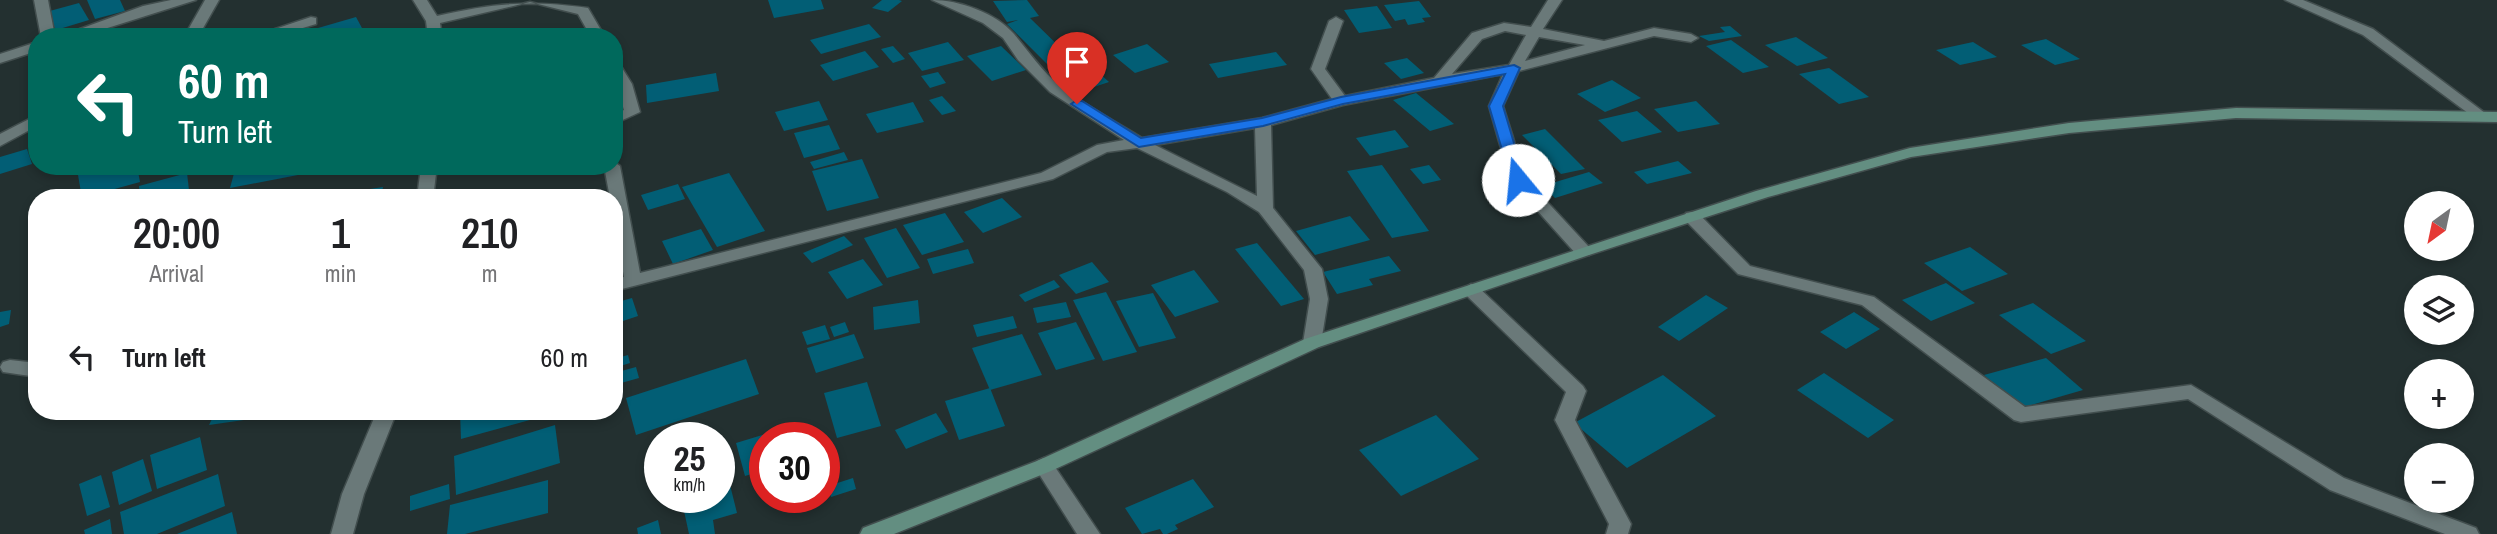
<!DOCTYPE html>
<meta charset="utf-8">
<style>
:root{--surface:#fff;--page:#f6f6f6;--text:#202124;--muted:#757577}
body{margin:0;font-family:"Archivo Narrow",sans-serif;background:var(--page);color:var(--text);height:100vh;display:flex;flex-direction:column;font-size:26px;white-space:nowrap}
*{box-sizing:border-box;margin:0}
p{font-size:23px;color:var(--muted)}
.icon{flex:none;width:38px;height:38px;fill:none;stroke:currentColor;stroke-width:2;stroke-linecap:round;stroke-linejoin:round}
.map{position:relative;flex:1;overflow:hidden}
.sheet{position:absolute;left:28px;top:189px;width:595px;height:231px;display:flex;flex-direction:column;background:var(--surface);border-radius:28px;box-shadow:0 4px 10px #0003}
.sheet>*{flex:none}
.banner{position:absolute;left:28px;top:28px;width:595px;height:147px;border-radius:28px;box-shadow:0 4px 10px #0003;background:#00695c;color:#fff;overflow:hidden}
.needle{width:46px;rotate:213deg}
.controls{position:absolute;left:2404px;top:191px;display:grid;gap:14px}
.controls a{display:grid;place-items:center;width:70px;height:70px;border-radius:50%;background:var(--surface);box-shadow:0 4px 10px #0003;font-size:35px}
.speed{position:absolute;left:644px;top:422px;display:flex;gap:14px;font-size:35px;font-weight:700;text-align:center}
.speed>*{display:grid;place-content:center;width:91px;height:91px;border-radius:50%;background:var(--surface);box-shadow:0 4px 10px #0003;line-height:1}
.speed small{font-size:18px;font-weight:400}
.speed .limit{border:10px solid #d22;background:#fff;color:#111}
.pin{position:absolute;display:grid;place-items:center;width:60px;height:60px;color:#fff;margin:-72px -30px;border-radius:50% 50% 50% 0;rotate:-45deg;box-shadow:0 0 7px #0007}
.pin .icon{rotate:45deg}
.me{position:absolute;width:77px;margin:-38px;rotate:343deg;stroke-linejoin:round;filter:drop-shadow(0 0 5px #0008)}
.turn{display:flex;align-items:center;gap:24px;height:147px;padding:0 35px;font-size:32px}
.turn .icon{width:91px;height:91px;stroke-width:2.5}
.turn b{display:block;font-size:49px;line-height:60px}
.eta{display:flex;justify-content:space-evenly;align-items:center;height:119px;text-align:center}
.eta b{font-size:42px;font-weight:600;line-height:49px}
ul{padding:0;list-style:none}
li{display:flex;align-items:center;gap:21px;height:98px;padding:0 35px}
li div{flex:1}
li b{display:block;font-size:26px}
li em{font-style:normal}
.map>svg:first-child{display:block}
.building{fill:#025e75}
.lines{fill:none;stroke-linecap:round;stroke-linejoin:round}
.minor-casing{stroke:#424e4e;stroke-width:3}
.secondary-casing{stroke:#424e4e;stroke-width:3}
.minor{fill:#6a7979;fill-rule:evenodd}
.secondary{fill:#638e81;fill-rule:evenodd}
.route{fill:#1a73e8;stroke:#114b97;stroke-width:2}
</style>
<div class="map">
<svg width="2497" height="534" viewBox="0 0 2497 534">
<rect width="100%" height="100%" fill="#233030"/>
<g class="building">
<polygon points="87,0 120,0 125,11 95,19"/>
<polygon points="768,0 821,0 824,9 774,18"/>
<polygon points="882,0 899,0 902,1 888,12 872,8"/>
<polygon points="1027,0 1039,16 1030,18 1074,61 1051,68 1007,24 1018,20 1007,22 993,1"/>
<polygon points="1419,1 1431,17 1422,18 1425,22 1408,25 1405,19 1395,21 1384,5"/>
<polygon points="79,3 89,20 56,30 46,12"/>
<polygon points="1377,6 1392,28 1359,33 1344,10"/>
<polygon points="356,17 362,28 331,37 287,37"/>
<polygon points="869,24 881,37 821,54 810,40"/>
<polygon points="1730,26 1742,36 1709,41 1699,36 1725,32 1720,27"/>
<polygon points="1796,37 1828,58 1797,66 1765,45"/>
<polygon points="2046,39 2080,59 2055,65 2021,45"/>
<polygon points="1731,40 1769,67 1743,73 1706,46"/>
<polygon points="948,42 964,60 922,71 908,53"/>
<polygon points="1973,42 1997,57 1960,65 1936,50"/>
<polygon points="1147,44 1169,62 1135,73 1113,55"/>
<polygon points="893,46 905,59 893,63 881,49"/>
<polygon points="1001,46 1026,70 992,81 967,56"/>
<polygon points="865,51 879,67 833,81 820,65"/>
<polygon points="1276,52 1287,65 1218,78 1209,64"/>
<polygon points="1407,58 1424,73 1401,79 1384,63"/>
<polygon points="1089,64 1109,82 1076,93 1056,74"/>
<polygon points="1829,68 1869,97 1839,104 1799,74"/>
<polygon points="938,72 946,83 930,88 921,76"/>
<polygon points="716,73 719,91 647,103 646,85"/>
<polygon points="1612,80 1641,98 1605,112 1577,94"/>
<polygon points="1416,93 1454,124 1430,131 1393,100"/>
<polygon points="942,96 956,111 942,115 929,100"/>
<polygon points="819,101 828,120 784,131 775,112"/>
<polygon points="1696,101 1720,124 1678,132 1654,109"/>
<polygon points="913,102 924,122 877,133 866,114"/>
<polygon points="1637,111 1662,132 1622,142 1598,120"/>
<polygon points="829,125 840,149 804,158 794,133"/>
<polygon points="1545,129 1585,169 1561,174 1522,135"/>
<polygon points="1395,130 1409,147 1370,156 1356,138"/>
<polygon points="27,149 32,164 0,174 0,157"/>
<polygon points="844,152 848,160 814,169 810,162"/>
<polygon points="862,159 879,198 827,211 812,171"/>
<polygon points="1678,161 1692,173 1647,184 1634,172"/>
<polygon points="1382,165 1429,231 1392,238 1347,171"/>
<polygon points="1429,165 1441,180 1423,184 1410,169"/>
<polygon points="108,166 137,166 140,182 82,198 78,175"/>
<polygon points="236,166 334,166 334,168 230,188"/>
<polygon points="1589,172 1603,183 1555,198 1542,186"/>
<polygon points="187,173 189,190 161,198 140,198 139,186"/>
<polygon points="729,173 765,231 717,247 682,187"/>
<polygon points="678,184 685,199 648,210 641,195"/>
<polygon points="383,187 381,196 355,198 357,191"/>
<polygon points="1002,198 1022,217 983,233 964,212"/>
<polygon points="945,213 964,242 922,255 903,225"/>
<polygon points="1350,216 1370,240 1315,255 1296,231"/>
<polygon points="896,228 920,268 887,278 864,238"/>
<polygon points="701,229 713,250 673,264 662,241"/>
<polygon points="844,236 853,245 812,263 803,253"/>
<polygon points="1257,243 1304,299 1281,306 1235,249"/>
<polygon points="1970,247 2008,274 1962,291 1924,263"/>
<polygon points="968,249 974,263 933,274 927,259"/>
<polygon points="1389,256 1401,271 1369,279 1373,285 1337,294 1323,272"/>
<polygon points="863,259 883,285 847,299 828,272"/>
<polygon points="1092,262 1109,282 1076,294 1059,275"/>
<polygon points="1194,270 1219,302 1175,317 1151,285"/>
<polygon points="1054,280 1060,287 1025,302 1019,295"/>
<polygon points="1946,283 1975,303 1931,321 1902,300"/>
<polygon points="1106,292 1137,352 1103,361 1073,300"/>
<polygon points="1153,293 1176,338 1139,347 1116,301"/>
<polygon points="1706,295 1728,308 1679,341 1658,327"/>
<polygon points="632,298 638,316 614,324 614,303"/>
<polygon points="918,300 920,323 874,330 873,307"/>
<polygon points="1066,302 1071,317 1037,323 1033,308"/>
<polygon points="2033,303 2086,341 2051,354 1999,315"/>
<polygon points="11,310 9,324 0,327 0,312"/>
<polygon points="1854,312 1880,329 1846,349 1820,332"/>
<polygon points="1013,316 1017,328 977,337 973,325"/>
<polygon points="845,322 849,332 834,337 830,327"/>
<polygon points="1076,322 1095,359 1056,370 1038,333"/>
<polygon points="825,325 830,339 807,345 802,332"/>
<polygon points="854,334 864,358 816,373 807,348"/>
<polygon points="1022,334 1042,375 990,390 972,348"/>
<polygon points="628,355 630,363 614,368 614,359"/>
<polygon points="2046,358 2083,390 2021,408 1984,375"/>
<polygon points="746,359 759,394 636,435 626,398"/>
<polygon points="636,367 639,378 614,385 614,373"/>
<polygon points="1824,373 1894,420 1868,438 1797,390"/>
<polygon points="1663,375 1716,416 1627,468 1574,423"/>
<polygon points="867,382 881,426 837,438 824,393"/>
<polygon points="990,388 1005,426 959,440 945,401"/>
<polygon points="216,411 287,411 285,414 209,425"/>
<polygon points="460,411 559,411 559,412 461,439"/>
<polygon points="936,413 948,432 906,449 895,430"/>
<polygon points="1436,415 1479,459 1401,496 1359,450"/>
<polygon points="555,425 560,463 456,495 454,456"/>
<polygon points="789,427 793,438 765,438 765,470 745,476 736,443"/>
<polygon points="200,437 207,470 157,489 150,455"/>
<polygon points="722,453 737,513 713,520 715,534 689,534 681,497 719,497 719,454"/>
<polygon points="143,459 152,491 119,505 112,472"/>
<polygon points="218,474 225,506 157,534 124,534 120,512"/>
<polygon points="101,475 110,507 87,516 79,484"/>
<polygon points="853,478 856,489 831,497 828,486"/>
<polygon points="1193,479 1214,507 1175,525 1178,529 1167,534 1163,534 1160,529 1142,534 1125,508"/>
<polygon points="548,480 548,513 465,534 447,534 450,505"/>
<polygon points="449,484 450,499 410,511 410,496"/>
<polygon points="232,512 237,534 177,534"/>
<polygon points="110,519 112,534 85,534 84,530"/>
<polygon points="658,520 661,534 638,534 637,528"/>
</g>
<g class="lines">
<defs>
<g id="minor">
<polygon points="34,0 48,0 55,37 41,37"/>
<polygon points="171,0 196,0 79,37 58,37 143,6"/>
<polygon points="205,0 219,0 198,37 184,37"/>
<path d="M413,0H427L437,16C494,3 529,0 588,8L605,37H591L578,14L530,2L440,23L442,37H428L426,21Z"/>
<path d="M932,0C959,0 996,13 1014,34C1029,52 1042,71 1060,86C1085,106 1115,121 1142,138L1262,118L1332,99L1311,69L1329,21L1336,17L1343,21L1325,69L1345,96L1434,78L1472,33L1504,23L1531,27L1548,0H1562L1543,29L1604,41L1654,28L1691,34L1698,38L1691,42L1654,36L1519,71L1503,106L1526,179L1589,247L1592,251L1589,255H1577L1510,180L1489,106L1503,74L1343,105L1271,125L1273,208L1322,269L1328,299L1321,343L1319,347H1305L1303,343L1310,299L1304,270L1259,212L1227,192L1137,148L1107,152L1053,179L614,291V279L624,277L614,224V198H610L604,166H614V162L620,166L640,273L1041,173L1097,145L1124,140L1050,92L1018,60L1003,38L983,23ZM1505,31L1526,35L1509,65L1452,74L1482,39ZM1539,37L1585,45L1525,61ZM1255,128L1257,196L1155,145Z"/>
<polygon points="2285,0 2303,0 2373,29 2489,116 2481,121 2476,119 2363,35"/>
<polygon points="311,17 316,18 316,24 273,37 251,37"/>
<polygon points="37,42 37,51 0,63 0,54"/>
<polygon points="614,62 619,63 632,84 640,112 614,124 614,114 624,110 614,78"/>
<polygon points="37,115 37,126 0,146 0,134"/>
<polygon points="421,166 437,166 433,198 417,198"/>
<polygon points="1692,212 1698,213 1750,266 1874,297 2025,407 2191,385 2344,478 2476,528 2479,534 2445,534 2330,490 2188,399 2021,422 2014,420 1862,305 1738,274 1686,221 1684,217 1686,213"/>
<polygon points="1471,284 1477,286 1583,386 1586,391 1575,420 1631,524 1628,534 1606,534 1609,524 1555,420 1566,392 1465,294 1462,290"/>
<polygon points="10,360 37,363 37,377 3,372 0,367 3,362"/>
<polygon points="377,411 397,411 364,494 353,534 331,534 342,494"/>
<polygon points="1044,458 1051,461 1100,534 1077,534 1034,466 1037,461"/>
</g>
<polygon id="secondary" points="2236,108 2497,112 2497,122 2236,118 2069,133 1911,157 1768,197 1589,255 1319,347 1051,471 894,534 860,534 863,528 1037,461 1305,339 1756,191 1910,148 2069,123"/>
</defs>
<use href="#minor" class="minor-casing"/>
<use href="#secondary" class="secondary-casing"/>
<use href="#minor" class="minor"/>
<use href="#secondary" class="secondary"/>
</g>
<polygon class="route" points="1514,65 1520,68 1503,106 1525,180 1518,184 1511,180 1489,106 1505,74 1343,104 1263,126 1139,147 1071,104 1077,100 1082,101 1141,138 1262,118 1341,97"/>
</svg>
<div class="controls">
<a><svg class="needle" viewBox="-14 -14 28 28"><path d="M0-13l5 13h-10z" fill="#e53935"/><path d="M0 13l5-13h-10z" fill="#757577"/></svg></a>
<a><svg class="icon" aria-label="layers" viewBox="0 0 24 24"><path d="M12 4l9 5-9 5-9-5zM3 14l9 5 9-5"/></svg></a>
<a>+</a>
<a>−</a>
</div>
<div class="speed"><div>25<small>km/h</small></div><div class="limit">30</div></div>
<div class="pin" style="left:1077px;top:104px;background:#d93025"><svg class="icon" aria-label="arrive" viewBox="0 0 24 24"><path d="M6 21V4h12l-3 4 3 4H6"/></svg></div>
<svg class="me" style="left:1518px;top:180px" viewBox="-20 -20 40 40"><circle r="19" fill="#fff"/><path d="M0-13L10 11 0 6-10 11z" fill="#1a73e8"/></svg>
<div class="banner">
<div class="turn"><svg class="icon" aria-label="left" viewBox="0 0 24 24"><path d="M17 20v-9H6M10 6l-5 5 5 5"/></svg><div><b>60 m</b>Turn left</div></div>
</div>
<section class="sheet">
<div class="eta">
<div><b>20:00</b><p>Arrival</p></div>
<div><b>1</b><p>min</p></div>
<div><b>210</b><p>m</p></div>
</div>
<ul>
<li><svg class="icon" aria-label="left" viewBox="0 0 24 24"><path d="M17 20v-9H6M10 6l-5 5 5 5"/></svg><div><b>Turn left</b></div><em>60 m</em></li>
</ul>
</section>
</div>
